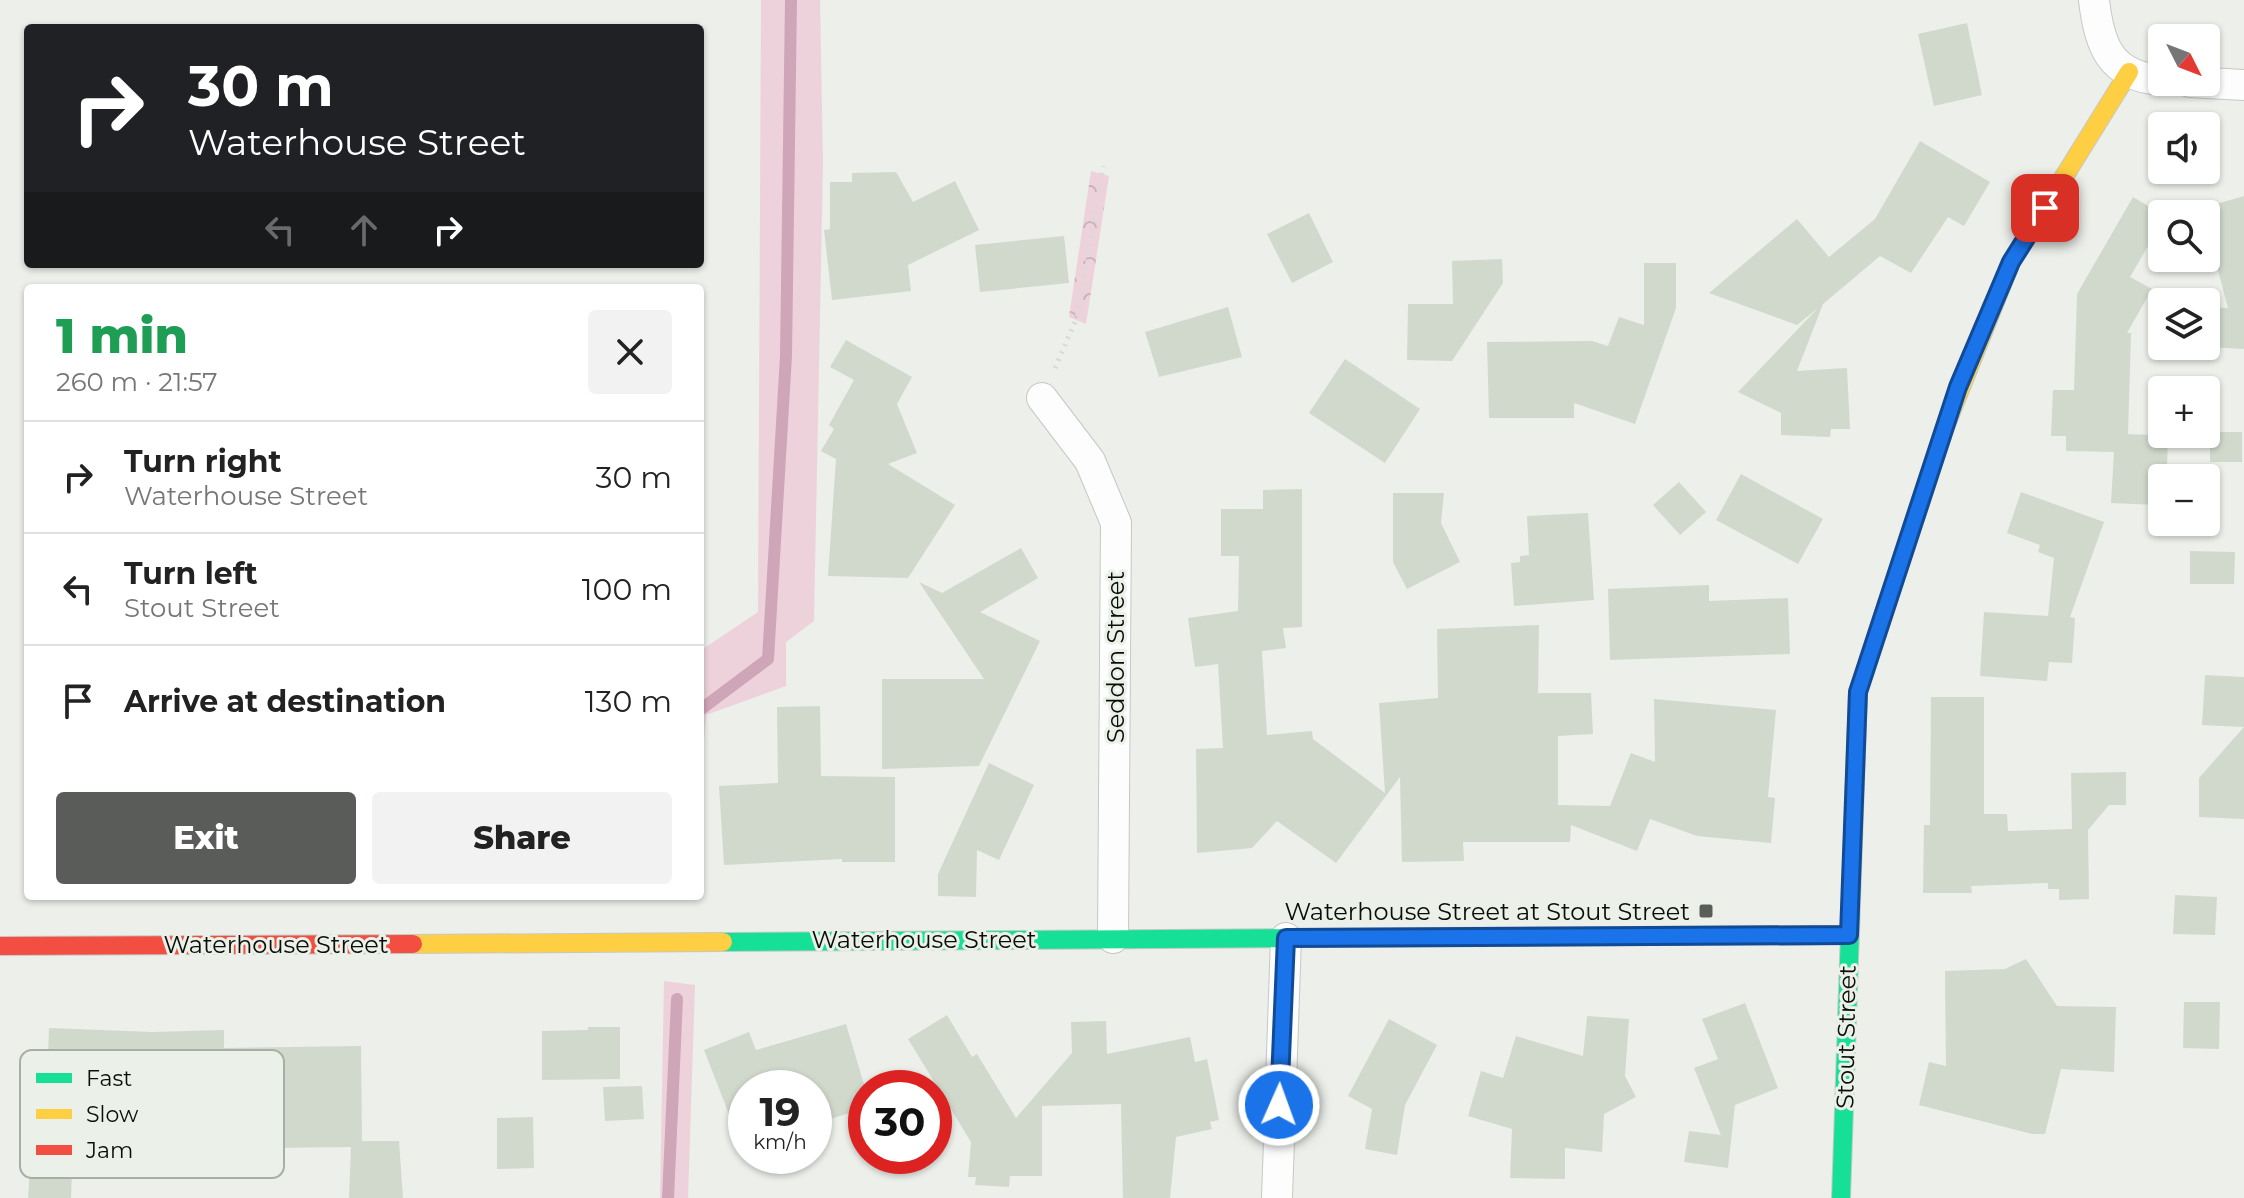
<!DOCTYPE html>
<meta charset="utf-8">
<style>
:root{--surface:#fff;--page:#f2f2f2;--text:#222;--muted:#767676;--line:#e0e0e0;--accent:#595c58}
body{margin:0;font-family:Montserrat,sans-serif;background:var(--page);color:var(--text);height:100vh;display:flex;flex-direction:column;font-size:30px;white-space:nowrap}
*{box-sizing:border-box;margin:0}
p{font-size:26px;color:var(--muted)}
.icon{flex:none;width:44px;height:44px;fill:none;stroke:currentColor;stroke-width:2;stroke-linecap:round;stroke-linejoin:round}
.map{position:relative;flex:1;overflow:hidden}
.side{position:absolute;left:24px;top:284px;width:680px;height:616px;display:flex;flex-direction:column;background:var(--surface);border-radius:8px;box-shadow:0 2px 6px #0004}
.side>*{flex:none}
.banner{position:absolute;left:24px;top:24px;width:680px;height:244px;border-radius:8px;box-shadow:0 2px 6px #0004;background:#202124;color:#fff;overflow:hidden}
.needle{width:52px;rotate:132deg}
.fabs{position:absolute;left:2148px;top:24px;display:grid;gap:16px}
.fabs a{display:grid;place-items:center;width:72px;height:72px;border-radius:8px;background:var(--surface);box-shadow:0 2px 6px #0004;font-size:40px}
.speed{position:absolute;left:728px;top:1070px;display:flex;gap:16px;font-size:40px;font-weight:700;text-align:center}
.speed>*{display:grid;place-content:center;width:104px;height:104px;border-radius:50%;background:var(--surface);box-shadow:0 2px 6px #0004;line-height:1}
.speed small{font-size:20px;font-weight:400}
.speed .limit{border:12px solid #d22;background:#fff;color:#111}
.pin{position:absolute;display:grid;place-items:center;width:68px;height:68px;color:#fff;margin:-34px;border-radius:16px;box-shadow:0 4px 12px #0006}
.me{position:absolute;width:88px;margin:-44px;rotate:2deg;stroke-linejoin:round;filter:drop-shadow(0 0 6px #0008)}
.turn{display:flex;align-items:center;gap:28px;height:168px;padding:0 32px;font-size:36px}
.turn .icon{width:104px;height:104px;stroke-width:2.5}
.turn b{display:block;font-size:56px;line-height:68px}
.lanes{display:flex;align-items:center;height:76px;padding:0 32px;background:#0003;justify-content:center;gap:40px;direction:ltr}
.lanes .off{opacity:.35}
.round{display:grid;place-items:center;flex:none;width:84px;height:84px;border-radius:8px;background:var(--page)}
.headline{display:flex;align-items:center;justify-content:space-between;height:136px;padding:0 32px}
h1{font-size:48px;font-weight:800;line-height:60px;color:#1e9e55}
.primary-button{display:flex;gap:16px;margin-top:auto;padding:16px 32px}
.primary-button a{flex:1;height:92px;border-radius:8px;background:var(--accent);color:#fff;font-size:32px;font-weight:800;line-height:92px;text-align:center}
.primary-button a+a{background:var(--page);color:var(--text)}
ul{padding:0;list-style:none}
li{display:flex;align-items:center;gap:24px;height:112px;padding:0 32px;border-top:2px solid var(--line)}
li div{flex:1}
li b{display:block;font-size:30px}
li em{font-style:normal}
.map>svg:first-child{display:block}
.grass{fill:#edd2db}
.forest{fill:url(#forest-crowns)}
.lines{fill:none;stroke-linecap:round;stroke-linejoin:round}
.stream{stroke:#cfa6b7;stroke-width:12}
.building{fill:#d1d9cd}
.street-casing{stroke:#c6c8c5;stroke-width:32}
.fast-casing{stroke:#c6c8c5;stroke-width:20}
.slow-casing{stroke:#c6c8c5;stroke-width:20}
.jam-casing{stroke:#c6c8c5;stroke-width:20}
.path{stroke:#d8dad8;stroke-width:5;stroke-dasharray:2 6;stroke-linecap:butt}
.street{stroke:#fcfdfc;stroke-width:30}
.fast{stroke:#16e098;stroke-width:18}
.slow{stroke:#ffcf43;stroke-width:18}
.jam{stroke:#f24e42;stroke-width:18}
.route-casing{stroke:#114b97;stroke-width:20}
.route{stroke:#1a73e8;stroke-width:14}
.poi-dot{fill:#595c58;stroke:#ebf1e8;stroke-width:3}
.labels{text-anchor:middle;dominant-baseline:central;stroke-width:6;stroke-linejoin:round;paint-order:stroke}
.street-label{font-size:24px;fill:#0a0d09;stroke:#ebf1e8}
.poi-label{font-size:24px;fill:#0a0d09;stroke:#ebf1e8;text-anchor:end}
.key{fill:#ebf1e8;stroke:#a8ada5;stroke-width:2}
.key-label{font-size:22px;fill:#0a0d09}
</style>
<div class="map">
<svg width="2244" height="1198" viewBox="0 0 2244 1198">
<defs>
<pattern id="forest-crowns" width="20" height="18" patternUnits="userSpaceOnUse" patternTransform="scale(2)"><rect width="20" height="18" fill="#edd2db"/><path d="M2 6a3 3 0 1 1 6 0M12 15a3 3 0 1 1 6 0" fill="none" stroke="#cab3bb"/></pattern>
</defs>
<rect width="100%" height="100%" fill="#ecefea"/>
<g class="grass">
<polygon points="761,0 820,0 823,163 814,621 786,642 786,686 706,715 700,794 700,651 758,612"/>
<polygon points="664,981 695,985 688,1198 660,1198"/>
</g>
<polygon class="forest" points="1091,171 1109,176 1086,324 1069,317"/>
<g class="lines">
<g class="stream">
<polyline points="700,710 768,659 786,356 791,0"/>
<polyline points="668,1198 677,999"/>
</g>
</g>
<g class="building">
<polygon points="1967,23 1982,95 1934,106 1918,34"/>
<polygon points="1920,141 1990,182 1964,226 1948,217 1911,273 1880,256 1823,304 1797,371 1847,368 1850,429 1831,429 1830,437 1781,435 1781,413 1738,392 1818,308 1797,325 1709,293 1797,219 1829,257 1875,219"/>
<polygon points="896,172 913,202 955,181 979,230 908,265 911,291 832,300 824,230 830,229 830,182 852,182 852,173"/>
<polygon points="2244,196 2244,349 2206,347 2206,307 2228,308 2206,225 2206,207"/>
<polygon points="2133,197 2162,214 2162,222 2130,277 2152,289 2127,333 2131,333 2128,434 2168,436 2167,466 2160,466 2158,505 2111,503 2114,452 2066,451 2066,436 2051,436 2053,390 2074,390 2077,294"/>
<polygon points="1309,213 1333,262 1292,283 1267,234"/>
<polygon points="1064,236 1069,283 980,292 975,245"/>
<polygon points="1502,259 1503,283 1452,361 1407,360 1408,304 1453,304 1452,261"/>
<polygon points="1644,263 1676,263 1676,308 1635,424 1574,403 1574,418 1489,418 1487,342 1592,341 1608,346 1619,317 1644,325"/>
<polygon points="1228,307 1242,357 1159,377 1145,332"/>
<polygon points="846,340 912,377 897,404 917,453 888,464 955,505 908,578 828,576 836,459 821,451 834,429 829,425 854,380 830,367"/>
<polygon points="1345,359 1420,409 1385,463 1309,413"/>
<rect x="2210" y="432" width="32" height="30"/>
<polygon points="1741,474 1823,519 1798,564 1716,520"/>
<polygon points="1679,482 1706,512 1680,535 1653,505"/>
<polygon points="1302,489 1302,627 1283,628 1286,648 1262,651 1267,735 1312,731 1313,739 1385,793 1379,703 1438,698 1437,629 1539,625 1538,693 1591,693 1593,734 1558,736 1558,805 1610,806 1631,753 1655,762 1654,699 1776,710 1768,797 1775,798 1771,843 1697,836 1650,819 1637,851 1571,825 1570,842 1463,842 1464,861 1402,862 1400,777 1336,863 1277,821 1252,848 1197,853 1196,749 1223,748 1218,664 1195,667 1188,618 1238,611 1239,556 1221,556 1221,509 1263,509 1263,490"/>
<polygon points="2021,492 2104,522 2070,617 2075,618 2072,663 2049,662 2047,681 1980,676 1984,612 2048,616 2054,558 2038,552 2040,545 2007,533"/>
<polygon points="1393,493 1444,493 1441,523 1460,562 1407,589 1393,562"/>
<polygon points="1588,513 1594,600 1514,606 1511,563 1520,562 1520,556 1529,555 1527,516"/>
<polygon points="1021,548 1038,578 980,612 1040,641 979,766 882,769 882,679 984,679 919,582 942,593"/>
<polygon points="2190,551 2235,552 2234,584 2190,584"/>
<polygon points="1709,585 1709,601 1788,598 1790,654 1610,660 1608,589"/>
<polygon points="2205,675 2244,677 2244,819 2199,817 2199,778 2244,727 2202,725"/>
<polygon points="1931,697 1984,697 1984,814 2007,814 2008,831 2072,829 2071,773 2126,772 2126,805 2109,805 2088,830 2089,899 2059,900 2059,889 2048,889 2048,883 1971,886 1972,893 1923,893 1924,825 1930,825"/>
<polygon points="820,706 821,776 895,777 895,862 842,862 842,859 724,865 719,786 778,783 777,707"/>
<polygon points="989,763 1034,785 999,860 977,850 976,897 938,896 938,874"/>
<polygon points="2175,895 2217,897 2215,935 2173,934"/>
<polygon points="2026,959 2057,1006 2116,1007 2114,1072 2061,1069 2045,1134 2032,1134 1919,1105 1929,1062 1946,1066 1945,971 2005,969"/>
<polygon points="2184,1002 2220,1002 2219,1049 2183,1048"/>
<polygon points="1745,1003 1778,1088 1735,1105 1728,1168 1684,1162 1689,1131 1721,1135 1694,1068 1718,1059 1702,1019"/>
<polygon points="947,1015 972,1057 977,1054 1016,1118 1072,1053 1071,1022 1106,1021 1107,1054 1190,1037 1195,1062 1207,1059 1219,1120 1210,1122 1212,1129 1176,1137 1170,1198 1123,1198 1121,1104 1042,1106 1042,1176 1010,1176 1009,1187 975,1185 976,1177 968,1177 971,1142 908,1039"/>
<polygon points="1587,1016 1629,1019 1625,1076 1636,1097 1604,1114 1602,1152 1565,1148 1565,1179 1510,1178 1512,1129 1468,1116 1481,1071 1503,1078 1516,1036 1583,1056"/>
<polygon points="1389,1019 1437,1045 1405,1105 1397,1155 1365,1149 1372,1109 1348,1096"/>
<polygon points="846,1024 866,1091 866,1108 827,1120 818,1088 746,1088 744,1153 704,1050 749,1032 756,1050"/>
<polygon points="588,1027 620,1027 620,1079 542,1080 542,1031 588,1030"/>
<polygon points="49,1028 152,1032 224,1030 224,1048 361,1046 362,1141 399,1141 403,1198 349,1198 351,1147 274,1148 275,1172 213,1175 210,1125 149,1127 153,1175 72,1172 71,1198 28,1198 30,1168 44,1168"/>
<polygon points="642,1086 644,1119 605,1121 603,1087"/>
<polygon points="533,1117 534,1168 497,1169 497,1118"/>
</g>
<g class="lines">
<defs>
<g id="street">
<path d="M2094,0C2099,45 2110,77 2162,80"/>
<polyline points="2190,82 2244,85"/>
<polyline points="1042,398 1090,461 1116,523 1113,938"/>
<polyline points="1277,1198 1286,938"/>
</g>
<g id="fast">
<polyline points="723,942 1441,937"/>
<polyline points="1841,1198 1858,692 1945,427"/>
</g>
<g id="slow">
<polyline points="1945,427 2011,262 2129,72"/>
<polyline points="1441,937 1849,935"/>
<polyline points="413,944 723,942"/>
</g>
<polyline id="jam" points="0,946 413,944"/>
</defs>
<use href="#street" class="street-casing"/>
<use href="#fast" class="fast-casing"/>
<use href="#slow" class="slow-casing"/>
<use href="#jam" class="jam-casing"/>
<polyline class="path" points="1055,368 1077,317 1103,166"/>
<use href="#street" class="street"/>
<use href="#fast" class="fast"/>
<use href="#slow" class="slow"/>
<use href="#jam" class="jam"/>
</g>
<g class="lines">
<defs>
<polyline id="route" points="1279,1105 1286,938 1849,935 1858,692 1958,387 2011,262 2045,208"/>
</defs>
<use href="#route" class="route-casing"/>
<use href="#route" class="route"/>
</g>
<rect class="poi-dot" x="1698" y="903" width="16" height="16" rx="4"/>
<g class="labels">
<g class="street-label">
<text transform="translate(1115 657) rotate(-90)">Seddon Street</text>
<text x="924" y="939">Waterhouse Street</text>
<text x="276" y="944">Waterhouse Street</text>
<text transform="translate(1846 1037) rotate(-89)">Stout Street</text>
</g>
<g class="poi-label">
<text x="1690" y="911">Waterhouse Street at Stout Street</text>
</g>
</g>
<rect x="20" y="1050" width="264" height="128" rx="12" class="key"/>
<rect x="36" y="1073" width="36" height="10" fill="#16e098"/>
<rect x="36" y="1109" width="36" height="10" fill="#ffcf43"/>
<rect x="36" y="1145" width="36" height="10" fill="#f24e42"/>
<g class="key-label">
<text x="86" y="1086">Fast</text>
<text x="86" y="1122">Slow</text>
<text x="86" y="1158">Jam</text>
</g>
</svg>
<div class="fabs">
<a><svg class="needle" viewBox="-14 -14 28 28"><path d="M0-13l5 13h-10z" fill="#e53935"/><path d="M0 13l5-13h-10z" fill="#767676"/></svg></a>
<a><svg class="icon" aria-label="sound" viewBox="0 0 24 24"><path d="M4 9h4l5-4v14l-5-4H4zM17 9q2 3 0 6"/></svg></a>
<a><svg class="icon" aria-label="search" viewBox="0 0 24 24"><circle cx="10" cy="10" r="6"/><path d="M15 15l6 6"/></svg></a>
<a><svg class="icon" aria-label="layers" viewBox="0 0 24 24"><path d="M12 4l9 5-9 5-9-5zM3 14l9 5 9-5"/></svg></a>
<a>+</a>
<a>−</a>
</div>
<div class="speed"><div>19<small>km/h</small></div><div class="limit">30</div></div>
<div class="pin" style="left:2045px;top:208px;background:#d93025"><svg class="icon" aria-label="arrive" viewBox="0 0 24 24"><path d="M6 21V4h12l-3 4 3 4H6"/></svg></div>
<svg class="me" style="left:1279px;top:1105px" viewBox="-20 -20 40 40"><circle r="17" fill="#1a73e8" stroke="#fff" stroke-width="3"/><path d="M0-11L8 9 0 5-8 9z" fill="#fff"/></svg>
<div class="banner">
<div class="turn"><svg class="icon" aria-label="right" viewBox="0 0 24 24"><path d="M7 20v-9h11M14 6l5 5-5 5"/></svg><div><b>30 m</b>Waterhouse Street</div></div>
<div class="lanes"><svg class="icon off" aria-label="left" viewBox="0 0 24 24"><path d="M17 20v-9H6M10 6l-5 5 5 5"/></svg><svg class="icon off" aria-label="ahead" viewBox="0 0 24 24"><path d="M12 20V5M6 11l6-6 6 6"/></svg><svg class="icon" aria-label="right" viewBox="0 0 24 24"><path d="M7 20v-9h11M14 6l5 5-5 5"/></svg></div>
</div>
<section class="side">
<div class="headline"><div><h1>1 min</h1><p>260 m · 21:57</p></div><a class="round"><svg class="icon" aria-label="close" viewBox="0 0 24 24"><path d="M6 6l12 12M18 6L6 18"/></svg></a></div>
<ul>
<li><svg class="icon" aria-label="right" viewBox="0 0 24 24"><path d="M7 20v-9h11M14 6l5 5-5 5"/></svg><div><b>Turn right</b><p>Waterhouse Street</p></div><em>30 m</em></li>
<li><svg class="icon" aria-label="left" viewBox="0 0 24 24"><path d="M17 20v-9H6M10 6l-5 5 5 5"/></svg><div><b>Turn left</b><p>Stout Street</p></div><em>100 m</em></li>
<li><svg class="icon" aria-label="arrive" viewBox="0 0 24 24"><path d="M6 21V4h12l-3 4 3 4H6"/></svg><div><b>Arrive at destination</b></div><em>130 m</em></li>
</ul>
<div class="primary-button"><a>Exit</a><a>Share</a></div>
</section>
</div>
